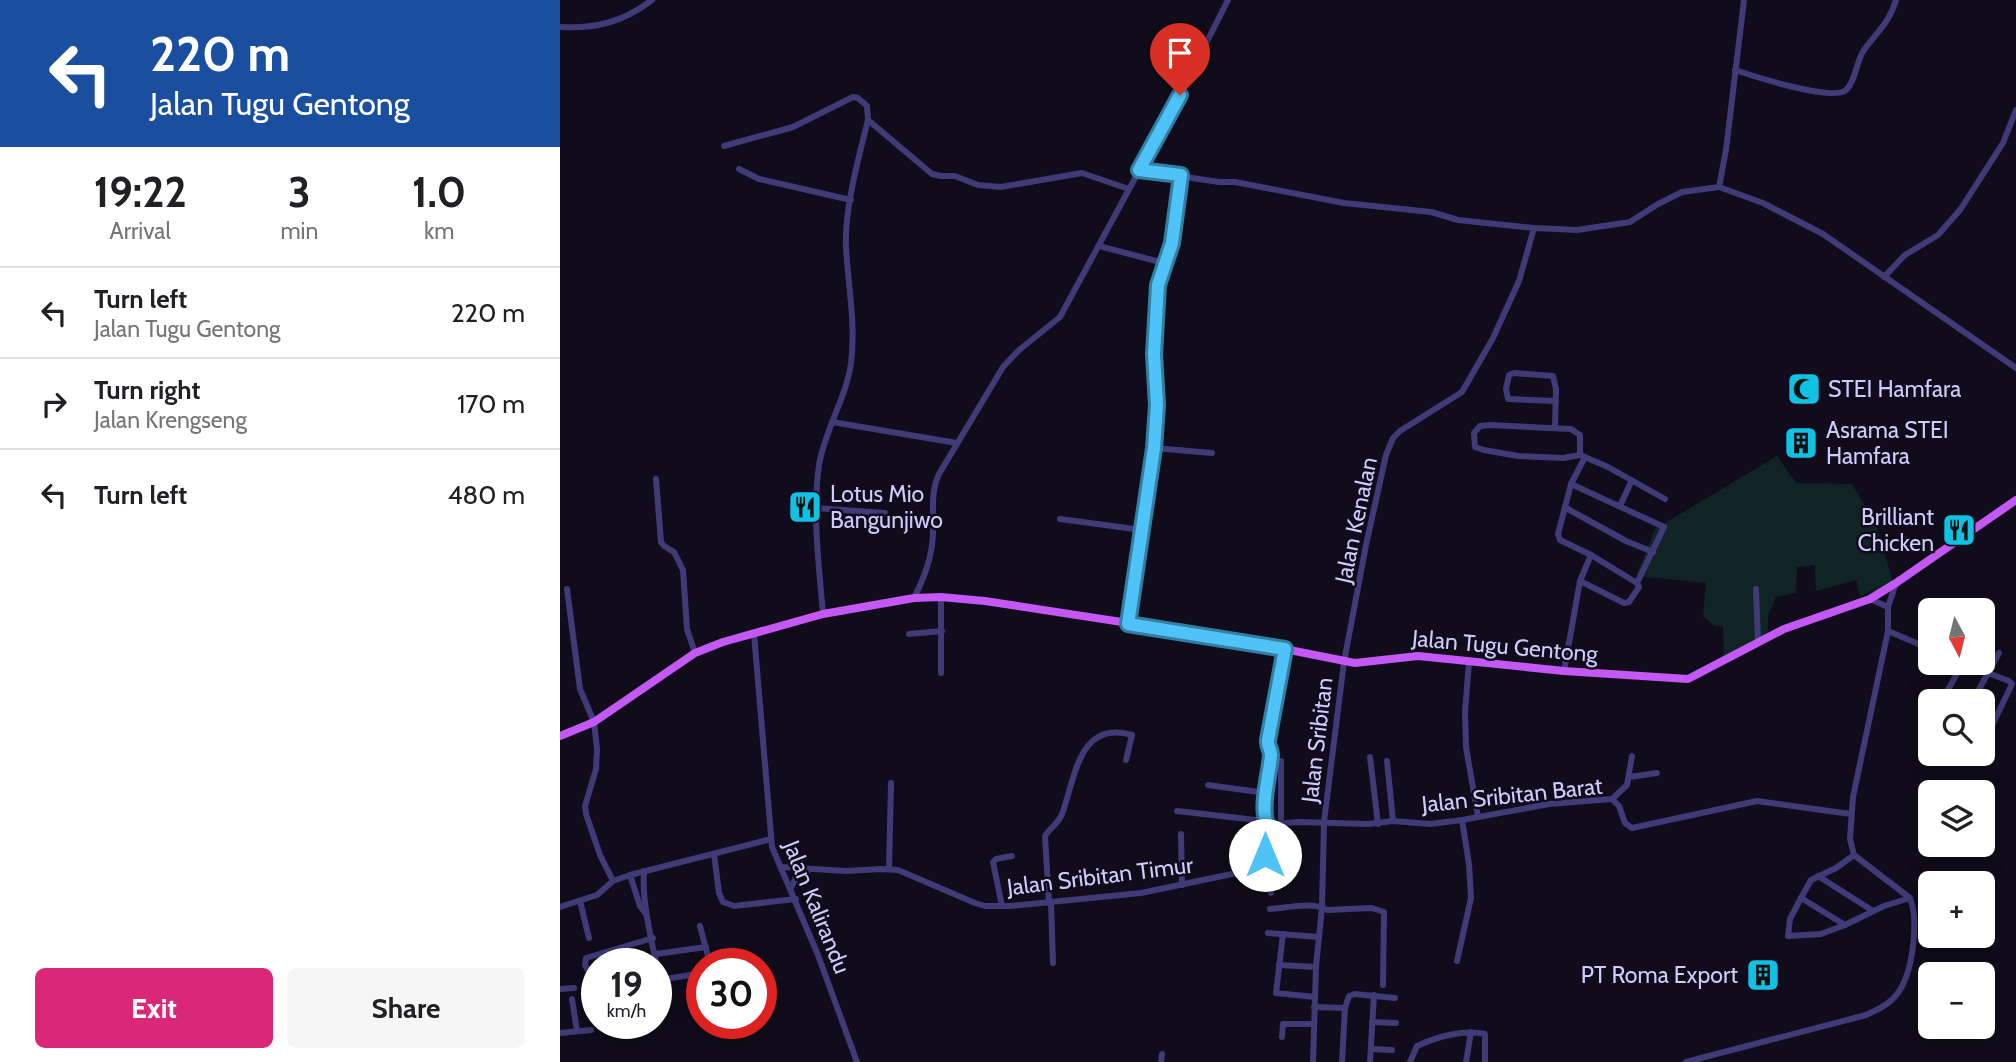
<!DOCTYPE html>
<meta charset="utf-8">
<style>
:root{--surface:#fff;--page:#f6f6f6;--text:#202124;--muted:#757577;--line:#e0e0e0;--accent:#db2777}
body{margin:0;font-family:Cabin,sans-serif;background:var(--page);color:var(--text);height:100vh;display:flex;flex-direction:column;font-size:26px;white-space:nowrap}
*{box-sizing:border-box;margin:0}
p{font-size:23px;color:var(--muted)}
.icon{flex:none;width:38px;height:38px;fill:none;stroke:currentColor;stroke-width:2;stroke-linecap:round;stroke-linejoin:round}
.map{position:relative;flex:1;overflow:hidden}
.side{display:flex;flex-direction:column;background:var(--surface);width:560px}
.side>*{flex:none}
.hud{background:#1a4fa0;color:#fff;overflow:hidden}
.needle{width:46px;rotate:173deg}
.controls{position:absolute;left:1358px;top:598px;display:grid;gap:14px}
.controls a{display:grid;place-items:center;width:77px;height:77px;border-radius:10px;background:var(--surface);box-shadow:0 4px 18px #0003;font-size:35px}
.speed{position:absolute;left:21px;top:948px;display:flex;gap:14px;font-size:35px;font-weight:700;text-align:center}
.speed>*{display:grid;place-content:center;width:91px;height:91px;border-radius:50%;background:var(--surface);box-shadow:0 4px 18px #0003;line-height:1}
.speed small{font-size:18px;font-weight:400}
.speed .limit{border:10px solid #d22;background:#fff;color:#111}
.pin{position:absolute;display:grid;place-items:center;width:60px;height:60px;color:#fff;margin:-72px -30px;border-radius:50% 50% 50% 0;rotate:-45deg;box-shadow:0 0 7px #0007}
.pin .icon{rotate:45deg}
.me{position:absolute;width:77px;margin:-38px;rotate:0deg;stroke-linejoin:round;filter:drop-shadow(0 0 5px #0008)}
.turn{display:flex;align-items:center;gap:24px;height:147px;padding:0 35px;font-size:32px}
.turn .icon{width:91px;height:91px;stroke-width:2.5}
.turn b{display:block;font-size:49px;line-height:60px}
.eta{display:flex;justify-content:space-evenly;align-items:center;height:119px;text-align:center}
.eta b{font-size:42px;font-weight:700;line-height:49px}
.button{display:flex;gap:14px;margin-top:auto;padding:14px 35px}
.button a{flex:1;height:80px;border-radius:10px;background:var(--accent);color:#fff;font-size:28px;font-weight:700;line-height:80px;text-align:center}
.button a+a{background:var(--page);color:var(--text)}
ul{padding:0;list-style:none}
li{display:flex;align-items:center;gap:21px;height:91px;padding:0 35px;border-top:2px solid var(--line)}
li div{flex:1}
li b{display:block;font-size:26px}
li em{font-style:normal}
main{display:flex;flex:1;min-height:0}
.map>svg:first-child{display:block}
.green{fill:#102425}
.lines{fill:none;stroke-linecap:round;stroke-linejoin:round}
.minor{stroke:#403a77;stroke-width:6}
.major{stroke:#c358f4;stroke-width:8}
.route-casing{stroke:#337fa1;stroke-width:18}
.route{stroke:#4fc3f7;stroke-width:12}
.labels{text-anchor:middle;dominant-baseline:central;stroke-width:5;stroke-linejoin:round;paint-order:stroke}
.poi-label{font-size:23px;fill:#d2cafc;stroke:#100c1b;text-anchor:start}
.street-label{font-size:23px;fill:#d2cafc;stroke:#100c1b}
</style>
<main>
<section class="side">
<div class="hud">
<div class="turn"><svg class="icon" aria-label="left" viewBox="0 0 24 24"><path d="M17 20v-9H6M10 6l-5 5 5 5"/></svg><div><b>220 m</b>Jalan Tugu Gentong</div></div>
</div>
<div class="eta">
<div><b>19:22</b><p>Arrival</p></div>
<div><b>3</b><p>min</p></div>
<div><b>1.0</b><p>km</p></div>
</div>
<ul>
<li><svg class="icon" aria-label="left" viewBox="0 0 24 24"><path d="M17 20v-9H6M10 6l-5 5 5 5"/></svg><div><b>Turn left</b><p>Jalan Tugu Gentong</p></div><em>220 m</em></li>
<li><svg class="icon" aria-label="right" viewBox="0 0 24 24"><path d="M7 20v-9h11M14 6l5 5-5 5"/></svg><div><b>Turn right</b><p>Jalan Krengseng</p></div><em>170 m</em></li>
<li><svg class="icon" aria-label="left" viewBox="0 0 24 24"><path d="M17 20v-9H6M10 6l-5 5 5 5"/></svg><div><b>Turn left</b></div><em>480 m</em></li>
</ul>
<div class="button"><a>Exit</a><a>Share</a></div>
</section>
<div class="map">
<svg width="1456" height="1062" viewBox="0 0 1456 1062">
<rect width="100%" height="100%" fill="#100c1b"/>
<polygon class="green" points="1217,456 1236,483 1292,484 1316,525 1333,582 1306,596 1319,586 1300,597 1296,580 1256,591 1255,565 1237,567 1236,593 1216,597 1208,616 1208,635 1164,658 1163,626 1154,626 1143,616 1146,583 1076,576 1095,529"/>
<g class="lines">
<g class="minor">
<polyline points="1184,0 1166,150 1159,187 1203,203 1263,234 1456,368"/>
<path d="M0,27C36,29 63,22 92,0"/>
<path d="M1175,70C1193,76 1273,102 1286,90C1296,81 1296,61 1304,50C1316,33 1330,22 1336,0"/>
<polyline points="308,120 372,174 381,176 395,176 418,185 441,187 522,173 569,189"/>
<path d="M164,146L233,127L293,97L298,98L307,106L308,120C299,156 284,211 286,247C288,286 296,323 291,363C286,399 265,429 259,465C252,514 259,565 263,614"/>
<polyline points="179,169 199,179 291,200"/>
<polyline points="579,170 659,182 675,182 784,203 871,212 898,220 974,228 1017,230 1070,222 1098,204 1122,192 1159,187"/>
<polyline points="539,246 604,263"/>
<polyline points="1324,277 1345,255 1378,235 1400,210 1443,143 1456,110"/>
<polyline points="272,422 397,443"/>
<polyline points="995,428 996,389 993,376 954,373 949,375 946,389 948,399 995,401"/>
<polyline points="594,448 652,453"/>
<polyline points="1020,455 1020,435 1011,429 930,425 920,426 914,433 915,447 924,450 958,456 1003,458 1020,455 1048,467 1105,499"/>
<polyline points="96,479 101,542 104,546 114,552 123,570 127,629 135,653"/>
<polyline points="1011,484 1104,527 1077,583 1079,587 1069,602 1064,603 1020,581"/>
<polyline points="1060,506 1071,482"/>
<polyline points="256,508 325,513"/>
<polyline points="1006,508 1066,541 1093,552"/>
<polyline points="500,519 582,530"/>
<polyline points="1031,555 1077,583"/>
<polyline points="7,589 20,689 34,722 37,749 36,769 25,806 26,814 40,855 53,881"/>
<polyline points="1196,589 1198,642"/>
<polyline points="381,597 381,673"/>
<path d="M354,598C364,578 372,558 373,534C374,513 370,493 379,474L443,367L458,351L500,317L620,95L668,0"/>
<polyline points="1310,599 1328,607"/>
<polyline points="568,624 594,448 598,405 594,354 598,285 612,243 621,175"/>
<polyline points="1328,631 1370,649"/>
<polyline points="194,634 212,847 258,955 297,1062"/>
<polyline points="349,634 382,631"/>
<polyline points="909,662 905,712 906,747 918,817"/>
<polyline points="1403,663 1449,681 1452,684 1428,734 1423,736"/>
<polyline points="1004,671 1020,581 1031,555 1000,540 998,534 1011,484 1025,457"/>
<polyline points="1381,702 1403,663"/>
<polyline points="1412,702 1439,653"/>
<polyline points="810,757 818,824"/>
<polyline points="721,761 721,823"/>
<polyline points="827,761 833,821"/>
<polyline points="1069,777 1097,773"/>
<polyline points="648,785 706,793"/>
<polyline points="1052,799 1067,785 1072,756"/>
<polyline points="617,811 705,821"/>
<polyline points="709,826 705,821 711,753 708,740 725,649"/>
<polyline points="621,834 622,885"/>
<polyline points="154,854 159,893 163,902 174,906 236,899"/>
<polyline points="1294,855 1276,868 1251,880 1241,898 1285,925 1324,906 1350,898"/>
<polyline points="705,857 711,893"/>
<path d="M221,867L286,871L321,869L338,870L415,903L425,906H450L581,893L691,870C708,861 704,847 706,830L714,824L739,822L808,824L833,821L870,824L902,820L989,804L1052,799L1059,806L1065,823L1072,828L1197,801L1291,814"/>
<polyline points="329,869 331,783"/>
<path d="M84,871C81,907 96,956 102,993L101,999L96,1000"/>
<polyline points="70,875 80,906 86,914"/>
<polyline points="1258,876 1313,911"/>
<polyline points="231,888 236,877 249,870"/>
<polyline points="1241,898 1230,919 1228,936 1261,934 1285,925"/>
<polyline points="20,901 29,938"/>
<path d="M489,903L485,836C490,828 499,823 502,814C515,780 518,719 572,735L566,760"/>
<polyline points="491,903 493,963"/>
<polyline points="442,906 433,862 436,859 452,856"/>
<polyline points="0,907 37,895 53,881 70,875 211,839"/>
<path d="M710,909C727,908 752,901 767,910L812,908L824,912L823,985"/>
<polyline points="140,926 150,964"/>
<polyline points="708,933 759,937"/>
<polyline points="723,934 716,993 755,997"/>
<polyline points="96,954 146,947"/>
<polyline points="897,961 911,898 909,864 902,820"/>
<polyline points="719,965 756,967"/>
<polyline points="100,980 142,973"/>
<polyline points="37,987 25,965 26,958 93,938"/>
<polyline points="0,989 14,988"/>
<polyline points="12,999 17,1031"/>
<polyline points="754,1007 785,1008"/>
<polyline points="812,1022 836,1023"/>
<polyline points="0,1033 31,1030"/>
<polyline points="722,1037 723,1024 753,1024"/>
<polyline points="811,1049 832,1050"/>
<polyline points="601,1062 602,1054"/>
<polyline points="753,1062 756,967 762,907 764,822 784,662 806,545 826,455 833,438 840,431 902,392 933,338 959,281 974,228"/>
<polyline points="782,1062 785,1008 789,996 795,994 835,998"/>
<polyline points="810,1062 814,995"/>
<path d="M850,1062L857,1046C876,1037 904,1029 925,1034V1062"/>
<polyline points="906,1062 911,1032"/>
<path d="M1126,1062L1306,1015C1317,1010 1330,1004 1337,994C1353,974 1359,921 1350,898L1294,855L1290,839L1293,797L1328,631V607L1336,583"/>
</g>
<polyline class="major" points="0,736 34,722 135,653 163,642 263,614 354,598 381,597 425,601 679,640 795,663 858,656 1004,671 1128,679 1224,629 1310,599 1336,583 1456,500"/>
</g>
<g class="lines">
<defs>
<path id="route" d="M620,95L579,170L621,175L612,243L598,285L594,354L597,405L594,448L568,624L725,649L708,740C707,746 711,749 711,755C710,772 698,814 709,826L706,834L705,855"/>
</defs>
<use href="#route" class="route-casing"/>
<use href="#route" class="route"/>
</g>
<defs>
<symbol id="mosque-square" viewBox="-11 -11 22 22"><rect x="-9" y="-9" width="18" height="18" rx="4" fill="#0fc1e3" stroke="#100c1b"/><path d="M3.5-4.9A6 6 0 1 0 3.5 4.9A5 5 0 1 1 3.5-4.9Z" fill="#111"/></symbol>
<symbol id="building-square" viewBox="-11 -11 22 22"><rect x="-9" y="-9" width="18" height="18" rx="4" fill="#0fc1e3" stroke="#100c1b"/><path d="M-4-6H4V6H1V3H-1V6H-4ZM-2.5-4.3h1.7v1.8h-1.7ZM.8-4.3h1.7v1.8H.8ZM-2.5-1h1.7V.8h-1.7ZM.8-1h1.7V.8H.8Z" fill="#111"/></symbol>
<symbol id="restaurant-square" viewBox="-11 -11 22 22"><rect x="-9" y="-9" width="18" height="18" rx="4" fill="#0fc1e3" stroke="#100c1b"/><path d="M-5-6h1v4h1v-4h1v4h1v-4h1v5L-1.5 .5V6h-2V.5L-5-1ZM5-6V6H3V1.5H1.5Q1.5-4 5-6Z" fill="#111"/></symbol>
</defs>
<g fill-rule="evenodd">
<use href="#mosque-square" x="1225" y="370" width="38" height="38"/>
<use href="#building-square" x="1222" y="424" width="38" height="38"/>
<use href="#restaurant-square" x="226" y="488" width="38" height="38"/>
<use href="#restaurant-square" x="1380" y="511" width="38" height="38"/>
<use href="#building-square" x="1184" y="956" width="38" height="38"/>
</g>
<g class="labels">
<g class="poi-label">
<text x="1268" y="389">STEI Hamfara</text>
<text x="1266" y="430">Asrama STEI<tspan x="1266" dy="26">Hamfara</tspan></text>
<text x="270" y="494">Lotus Mio<tspan x="270" dy="26">Bangunjiwo</tspan></text>
<text x="1374" y="517" text-anchor="end">Brilliant<tspan x="1374" dy="26">Chicken</tspan></text>
<text x="1178" y="975" text-anchor="end">PT Roma Export</text>
</g>
<g class="street-label">
<text transform="translate(796 520) rotate(-78)">Jalan Kenalan</text>
<text transform="translate(945 646) rotate(5)">Jalan Tugu Gentong</text>
<text transform="translate(757 740) rotate(-83)">Jalan Sribitan</text>
<text transform="translate(952 795) rotate(-6)">Jalan Sribitan Barat</text>
<text transform="translate(540 876) rotate(-7)">Jalan Sribitan Timur</text>
<text transform="translate(257 907) rotate(68)">Jalan Kalirandu</text>
</g>
</g>
</svg>
<div class="controls">
<a><svg class="needle" viewBox="-14 -14 28 28"><path d="M0-13l5 13h-10z" fill="#e53935"/><path d="M0 13l5-13h-10z" fill="#757577"/></svg></a>
<a><svg class="icon" aria-label="search" viewBox="0 0 24 24"><circle cx="10" cy="10" r="6"/><path d="M15 15l6 6"/></svg></a>
<a><svg class="icon" aria-label="layers" viewBox="0 0 24 24"><path d="M12 4l9 5-9 5-9-5zM3 14l9 5 9-5"/></svg></a>
<a>+</a>
<a>−</a>
</div>
<div class="speed"><div>19<small>km/h</small></div><div class="limit">30</div></div>
<div class="pin" style="left:620px;top:95px;background:#d93025"><svg class="icon" aria-label="arrive" viewBox="0 0 24 24"><path d="M6 21V4h12l-3 4 3 4H6"/></svg></div>
<svg class="me" style="left:705px;top:855px" viewBox="-20 -20 40 40"><circle r="19" fill="#fff"/><path d="M0-13L10 11 0 6-10 11z" fill="#4fc3f7"/></svg>
</div>
</main>
